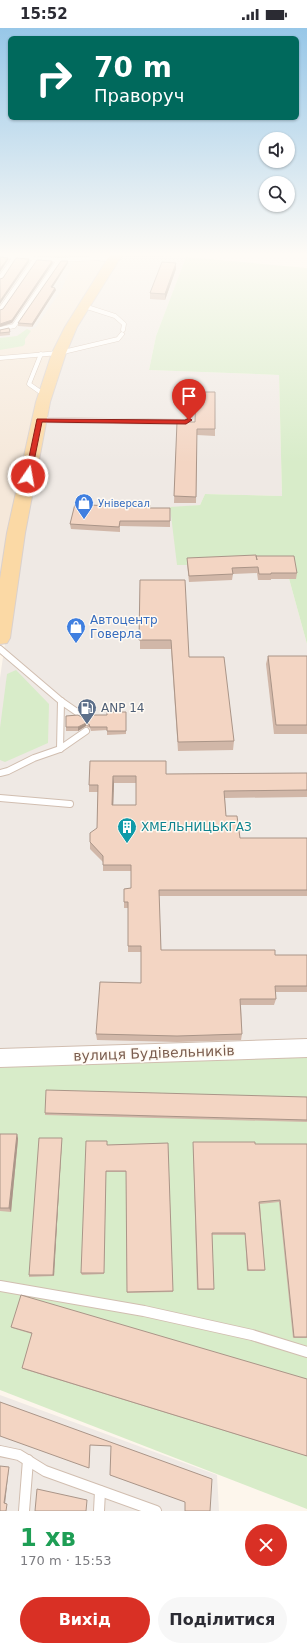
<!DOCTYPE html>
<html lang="uk">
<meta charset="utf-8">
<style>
:root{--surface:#fff;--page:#f7f7f7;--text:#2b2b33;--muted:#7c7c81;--accent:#d93025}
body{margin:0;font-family:"DejaVu Sans",sans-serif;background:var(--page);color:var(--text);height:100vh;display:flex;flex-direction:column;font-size:15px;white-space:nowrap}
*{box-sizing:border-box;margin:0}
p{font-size:13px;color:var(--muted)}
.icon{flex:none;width:22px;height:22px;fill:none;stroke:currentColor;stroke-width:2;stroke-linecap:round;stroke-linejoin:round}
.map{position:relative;height:1483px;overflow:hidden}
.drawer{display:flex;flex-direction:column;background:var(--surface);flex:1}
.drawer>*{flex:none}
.guide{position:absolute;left:8px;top:8px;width:291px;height:84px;border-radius:6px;box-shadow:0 1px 3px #0004;background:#00695c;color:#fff;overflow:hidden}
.controls{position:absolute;left:259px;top:104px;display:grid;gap:8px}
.controls a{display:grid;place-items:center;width:36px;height:36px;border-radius:50%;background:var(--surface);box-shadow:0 1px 3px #0004;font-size:20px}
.pin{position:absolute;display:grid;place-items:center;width:34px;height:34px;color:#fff;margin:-41px -17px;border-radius:50% 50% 50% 0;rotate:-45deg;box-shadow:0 0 4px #0007}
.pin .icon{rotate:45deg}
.me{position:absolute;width:44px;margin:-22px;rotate:12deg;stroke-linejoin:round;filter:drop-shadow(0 0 3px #0008)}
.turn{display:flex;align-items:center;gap:14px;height:84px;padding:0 20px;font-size:18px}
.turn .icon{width:52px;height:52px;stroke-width:2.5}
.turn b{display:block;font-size:28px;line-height:34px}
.round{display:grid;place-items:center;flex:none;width:42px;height:42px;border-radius:21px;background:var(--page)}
.headline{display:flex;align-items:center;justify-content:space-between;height:68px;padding:0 20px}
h1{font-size:24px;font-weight:700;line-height:30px;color:#1e9e55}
.cta{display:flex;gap:8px;margin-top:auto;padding:8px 20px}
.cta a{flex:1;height:46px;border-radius:24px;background:var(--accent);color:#fff;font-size:16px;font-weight:700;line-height:46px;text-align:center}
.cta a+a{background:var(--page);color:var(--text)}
.status{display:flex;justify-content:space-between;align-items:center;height:28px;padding:0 20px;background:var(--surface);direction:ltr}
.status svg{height:11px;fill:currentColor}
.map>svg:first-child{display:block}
.residential{fill:#f5e8da}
.industrial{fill:#efe9e4}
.green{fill:#d8ecc9}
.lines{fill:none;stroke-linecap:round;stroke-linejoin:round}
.lane-far3-casing{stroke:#d1beb0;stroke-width:5}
.lane-far2-casing{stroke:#d1beb0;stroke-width:6}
.lane-far1-casing{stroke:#d1beb0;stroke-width:8}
.lane-casing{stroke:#d1beb0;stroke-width:12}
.street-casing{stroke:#d1beb0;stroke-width:2}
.primary-casing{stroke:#dad1cd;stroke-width:2}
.lane-far3{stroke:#fff;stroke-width:4}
.lane-far2{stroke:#fff;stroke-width:5}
.lane-far1{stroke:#fff;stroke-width:6}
.lane{stroke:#fff;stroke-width:10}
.street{fill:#fff;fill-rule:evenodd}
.primary{fill:#fbd9a5;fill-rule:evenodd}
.wall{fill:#d1b7a8;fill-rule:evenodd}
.shaded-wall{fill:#aa9588}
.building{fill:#f3d5c3;stroke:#aa9588;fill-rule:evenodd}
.route{fill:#d93025;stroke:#8d1f18}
.labels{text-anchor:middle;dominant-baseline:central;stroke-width:3;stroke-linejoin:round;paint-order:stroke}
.far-shop-label{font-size:10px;fill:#366cbe;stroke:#fffaf3;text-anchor:start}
.shop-label{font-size:12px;fill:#366cbe;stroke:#fffaf3;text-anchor:start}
.service-label{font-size:12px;fill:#4e5e75;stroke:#fffaf3;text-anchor:start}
.culture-label{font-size:12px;fill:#0d838f;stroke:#fffaf3;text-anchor:start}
.near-street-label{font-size:14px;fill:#7a5c4d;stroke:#fffaf3}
</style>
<div class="status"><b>15:52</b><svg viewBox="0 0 49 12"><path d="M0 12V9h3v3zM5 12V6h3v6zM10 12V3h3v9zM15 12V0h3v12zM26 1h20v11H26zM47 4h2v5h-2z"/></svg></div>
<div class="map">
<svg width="307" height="1483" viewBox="0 0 307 1483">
<rect width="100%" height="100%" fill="#fdf6ec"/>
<polygon class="residential" points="0,227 112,227 67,298 0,572"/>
<g class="industrial">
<polygon points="0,227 76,227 62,261 36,299 30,302 27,301 17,308 0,310"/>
<polygon points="120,227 186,229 156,308 149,342 279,347 282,468 205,466 200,477 170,480 285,536 307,616 307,1028 0,1037 0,650 21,505 48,374 75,299"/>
<polygon points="0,1367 217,1447 219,1483 0,1483"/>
</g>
<g class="green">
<polygon points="186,229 307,240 307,616 285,536 177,537 170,479 200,477 205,466 282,468 279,347 149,342 156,308"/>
<polygon points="27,301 31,303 25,311 25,316 23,318 0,322 0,310 17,308"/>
<polygon points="16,642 49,676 48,715 5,734 0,732 0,700 7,646"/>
<polygon points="307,1028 307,1481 0,1362 0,1037"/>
</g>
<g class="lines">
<defs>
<g id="lane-far3">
<polyline points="0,228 59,232 99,230"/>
<polyline points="0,250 15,229"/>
<polyline points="84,278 115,288 124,296 123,302"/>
<polyline points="0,282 36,230"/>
<polyline points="0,301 14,298 59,232"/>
<polyline points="41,326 29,356 39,363 47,364"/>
<polyline points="0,330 59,325 118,311 122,306"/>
<polyline points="191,374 191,370"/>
</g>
<polyline id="lane-far2" points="39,392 186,394 189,392 191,373"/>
<g id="lane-far1">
<polyline points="0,621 61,673 87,691"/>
<polyline points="60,721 61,673"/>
<polyline points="0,745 8,743 34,730 60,721 86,703"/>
<polyline points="0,770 70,776"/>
</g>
<g id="lane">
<polyline points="0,1258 144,1283 252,1307 307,1324"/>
<polyline points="0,1423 19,1427 45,1443 156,1483"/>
<polyline points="24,1483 28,1432"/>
<polyline points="99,1483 100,1463"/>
</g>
<g id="street">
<path d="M87,227L114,228L118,230C110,235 94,233 87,227Z"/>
<polygon points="307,1011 307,1029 0,1039 0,1021"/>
</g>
<polygon id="primary" points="110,227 122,227 77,299 66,325 50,374 25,505 10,610 7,615 0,616 0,551 7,505 36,374 52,325 65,299"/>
</defs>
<use href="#lane-far3" class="lane-far3-casing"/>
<use href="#lane-far2" class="lane-far2-casing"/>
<use href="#lane-far1" class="lane-far1-casing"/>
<use href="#lane" class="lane-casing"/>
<use href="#street" class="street-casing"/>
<use href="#primary" class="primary-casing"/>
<use href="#lane-far3" class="lane-far3"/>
<use href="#lane-far2" class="lane-far2"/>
<use href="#lane-far1" class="lane-far1"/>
<use href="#lane" class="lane"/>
<use href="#street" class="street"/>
<use href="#primary" class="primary"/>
</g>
<g class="wall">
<polygon points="49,227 70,227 70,228"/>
<polygon points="68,235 52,259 56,262 32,299 18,298 18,295"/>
<polygon points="176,235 176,241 165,272 150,271 150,265"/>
<polygon points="9,300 10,307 0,308 0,302"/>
<polygon points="177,394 215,401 215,408 197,407 196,475 174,475"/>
<polygon points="150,480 170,480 170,499 120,498 120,504 71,501 70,496"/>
<polygon points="187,530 256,530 297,545 296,551 271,551 271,552 258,552 257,545 233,546 232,552 189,554 187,536"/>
<polygon points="140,552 189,629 234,713 233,722 178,723 171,621 140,621"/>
<polygon points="268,628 307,628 307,706 274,706 266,636"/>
<polygon points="126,684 126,706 107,707 107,702 91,703 90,700 86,698 78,703 66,703 66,699 90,690 107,687"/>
<path d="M90,733L166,746L307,745V769L225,770L226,788L240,810H307V868H159L161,922L275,927H307V964H275L276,971L274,977H241L242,1006L241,1012L177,1014L97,1012L96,1006L141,955V924H128V880H124V861L131,860V843H103V834L90,821V814L97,800L98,764H89V757ZM114,755H136V777H113Z"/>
<polygon points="307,1069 307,1094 45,1087 45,1085"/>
<polygon points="0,1106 17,1106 18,1111 11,1184 0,1183"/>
<polygon points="62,1110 62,1111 54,1248 29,1249 29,1247"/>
<polygon points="168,1115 173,1264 127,1265 126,1144 106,1144 104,1246 82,1247 81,1245 107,1117"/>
<polygon points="193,1116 307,1116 307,1310 293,1310 279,1174 260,1176 265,1242 264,1243 247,1243 245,1207 212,1207 214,1261 214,1262 197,1262"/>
<polygon points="11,1299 307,1351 307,1428 23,1341 22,1340 32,1306 12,1300"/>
</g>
<g class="shaded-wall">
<polygon points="8,230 8,232 0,244 0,241"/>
<polygon points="29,231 29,234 0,276 0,273"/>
<polygon points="52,233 53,235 12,295 0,299 0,296"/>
<polygon points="68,233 68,235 51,262 51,259"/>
<polygon points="176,235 176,241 165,272 165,266"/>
<polygon points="55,260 56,262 32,299 32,296"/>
<polygon points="86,695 86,698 78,703 78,699"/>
<polygon points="113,748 114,755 113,784 112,777"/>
<polygon points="17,1106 18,1111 11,1184 9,1180"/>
<polygon points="62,1110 62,1111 54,1248 53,1247"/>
<polygon points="9,1439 5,1476 4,1475"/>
</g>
<g class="building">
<polygon points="0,229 8,230 0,241"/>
<polygon points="16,230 29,231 0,273 0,251 3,250"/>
<polygon points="37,232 52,233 12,292 0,296 0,282 3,281"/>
<polygon points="61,233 68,233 51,259 55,260 32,296 18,295"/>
<polygon points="162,234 176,235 165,266 150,265"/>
<polygon points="9,300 10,304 0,305 0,302"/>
<polygon points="196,364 215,364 215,401 197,401 196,469 174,468 177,394 195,394"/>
<polygon points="107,475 150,477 150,480 170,480 170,493 120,493 119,499 70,496 75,476 107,478"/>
<polygon points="256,527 257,532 256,528 294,528 297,545 271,545 271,546 259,546 258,539 232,540 233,546 189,548 187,530"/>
<polygon points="140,552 185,552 189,629 224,629 234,713 178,714 171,612 139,612"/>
<polygon points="268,628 307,628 307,697 276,697"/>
<polygon points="107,684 126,684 126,703 107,703 107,699 90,699 89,696 86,695 78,699 66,699 66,688 78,687 87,692 90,690 91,687 107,687"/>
<path d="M90,733H166V746L307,745V762L224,763L226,788H237L240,810H307V862H159L161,922H275V927H307V958H275L276,971H240L242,1006L177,1008L96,1006L100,954L141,955V918H128V874H124V861L131,860V837H103V828L90,814V805L97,800L98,757H89ZM113,748H136V777H112Z"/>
<polygon points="46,1062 307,1069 307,1092 45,1085"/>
<polygon points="0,1106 17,1106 9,1180 0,1180"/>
<polygon points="39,1110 62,1110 53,1247 29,1247"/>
<polygon points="86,1113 107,1113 107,1117 168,1115 173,1263 127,1264 126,1143 106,1143 104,1245 81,1245"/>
<polygon points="193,1114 255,1114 255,1116 307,1116 307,1309 294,1309 280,1172 259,1174 265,1242 248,1242 245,1205 212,1205 214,1261 198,1261"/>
<polygon points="21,1267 307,1351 307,1428 22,1340 32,1305 11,1299"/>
<polygon points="0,1374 212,1451 210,1483 185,1483 185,1474 110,1447 111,1418 90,1417 89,1440 0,1408"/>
<polygon points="0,1438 9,1439 4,1475 7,1476 6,1483 0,1483"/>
<polygon points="37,1461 87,1472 86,1483 35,1483"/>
</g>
<linearGradient id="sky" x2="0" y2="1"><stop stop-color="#97c7e8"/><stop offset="0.52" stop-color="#fefbf6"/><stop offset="1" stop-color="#fefbf6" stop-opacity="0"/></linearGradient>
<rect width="307" height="435" fill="url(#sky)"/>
<polygon class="route" points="189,390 192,392 186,396 42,394 31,448 28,450 25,448 37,391 185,392"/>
<defs>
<symbol id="shop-pin" viewBox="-11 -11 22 30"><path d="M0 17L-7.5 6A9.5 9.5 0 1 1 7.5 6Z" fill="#3f7fe0" stroke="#fffaf3"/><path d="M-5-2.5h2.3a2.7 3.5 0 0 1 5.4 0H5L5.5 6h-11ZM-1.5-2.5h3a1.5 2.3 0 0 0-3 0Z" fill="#fff"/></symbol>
<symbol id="fuel-pin" viewBox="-11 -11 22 30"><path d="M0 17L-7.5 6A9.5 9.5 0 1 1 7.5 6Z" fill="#5c6f8a" stroke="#fffaf3"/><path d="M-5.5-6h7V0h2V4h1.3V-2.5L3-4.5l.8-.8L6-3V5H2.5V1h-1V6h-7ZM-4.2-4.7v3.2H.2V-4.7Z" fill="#fff"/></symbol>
<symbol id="building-pin" viewBox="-11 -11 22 30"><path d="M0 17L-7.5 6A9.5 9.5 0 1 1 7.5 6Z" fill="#0f9aa8" stroke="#fffaf3"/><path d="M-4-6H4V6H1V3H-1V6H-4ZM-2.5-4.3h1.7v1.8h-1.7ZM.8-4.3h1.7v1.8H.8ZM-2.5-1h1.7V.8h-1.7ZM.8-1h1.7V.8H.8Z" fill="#fff"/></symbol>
</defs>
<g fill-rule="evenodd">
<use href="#shop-pin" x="73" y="464" width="22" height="30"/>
<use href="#shop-pin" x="65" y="588" width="22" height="30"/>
<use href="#fuel-pin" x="76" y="669" width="22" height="30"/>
<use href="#building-pin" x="116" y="788" width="22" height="30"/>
</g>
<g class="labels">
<g class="far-shop-label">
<text x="98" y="475">Універсал</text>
</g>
<g class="shop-label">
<text x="90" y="592">Автоцентр<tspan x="90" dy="14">Говерла</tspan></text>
</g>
<g class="service-label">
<text x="101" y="680">ANP 14</text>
</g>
<g class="culture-label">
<text x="141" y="799">ХМЕЛЬНИЦЬКГАЗ</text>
</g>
<g class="near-street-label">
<text transform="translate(154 1025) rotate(-2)">вулиця Будівельників</text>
</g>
</g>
</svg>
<div class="controls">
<a><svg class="icon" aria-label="sound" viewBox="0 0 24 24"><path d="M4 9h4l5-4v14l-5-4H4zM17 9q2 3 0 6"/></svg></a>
<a><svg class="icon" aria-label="search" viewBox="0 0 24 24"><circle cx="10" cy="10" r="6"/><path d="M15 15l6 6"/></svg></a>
</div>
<div class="pin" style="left:189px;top:392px;background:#d93025"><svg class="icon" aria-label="arrive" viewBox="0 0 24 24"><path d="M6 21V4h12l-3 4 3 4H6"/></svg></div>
<svg class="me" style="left:28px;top:448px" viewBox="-20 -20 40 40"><circle r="17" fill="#d93025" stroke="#fff" stroke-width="3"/><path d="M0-11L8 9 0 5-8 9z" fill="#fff"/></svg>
<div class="guide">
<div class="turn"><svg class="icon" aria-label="right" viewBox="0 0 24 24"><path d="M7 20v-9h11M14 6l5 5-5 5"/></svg><div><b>70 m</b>Праворуч</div></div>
</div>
</div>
<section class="drawer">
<div class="headline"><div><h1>1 хв</h1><p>170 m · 15:53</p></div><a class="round" style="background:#d93025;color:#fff"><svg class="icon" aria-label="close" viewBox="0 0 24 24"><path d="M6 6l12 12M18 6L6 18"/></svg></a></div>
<div class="cta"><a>Вихід</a><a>Поділитися</a></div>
</section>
